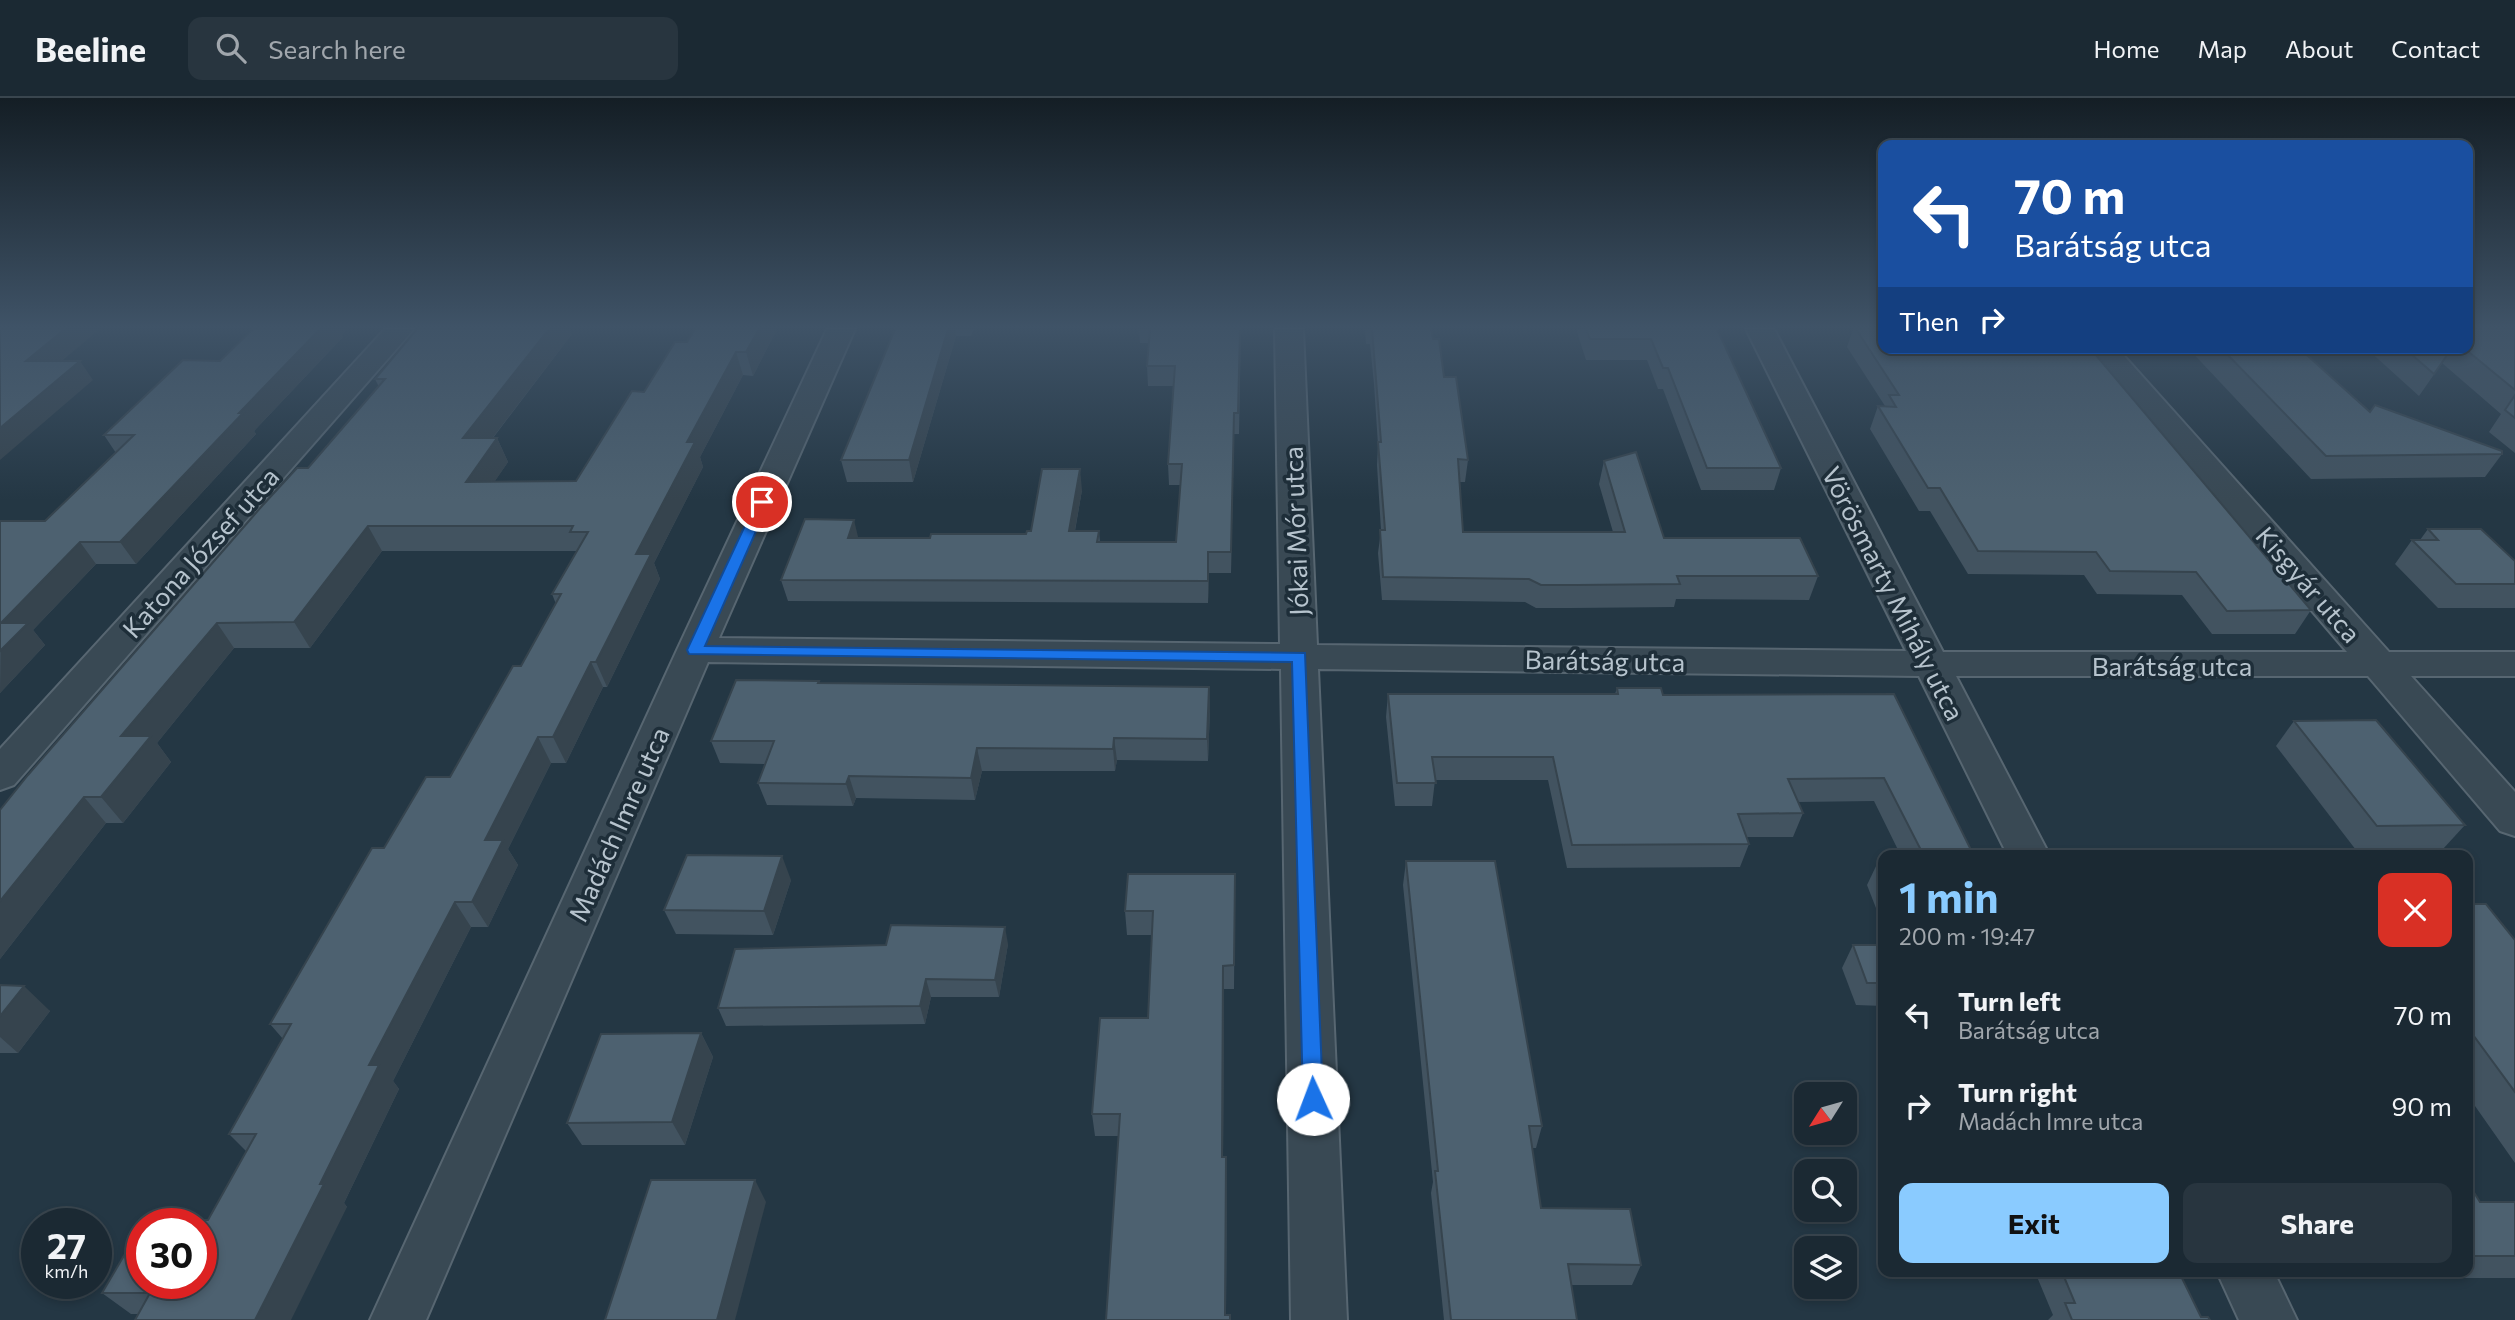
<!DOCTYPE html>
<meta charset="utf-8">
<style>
:root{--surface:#1b2933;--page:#28353f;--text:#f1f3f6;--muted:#a0a6ac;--line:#39454e;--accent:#8acbff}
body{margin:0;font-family:Commissioner,sans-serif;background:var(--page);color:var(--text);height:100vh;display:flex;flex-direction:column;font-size:26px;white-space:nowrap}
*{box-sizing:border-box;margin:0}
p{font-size:23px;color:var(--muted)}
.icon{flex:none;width:38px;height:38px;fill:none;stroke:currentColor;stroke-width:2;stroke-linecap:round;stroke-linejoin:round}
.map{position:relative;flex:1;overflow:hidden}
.drawer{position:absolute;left:1878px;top:752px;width:595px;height:427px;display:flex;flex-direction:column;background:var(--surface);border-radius:14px;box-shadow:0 4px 10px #0003,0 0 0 2px var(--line)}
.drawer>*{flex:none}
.hud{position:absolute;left:1878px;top:42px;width:595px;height:214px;border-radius:14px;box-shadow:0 4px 10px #0003,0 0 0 2px var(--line);background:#1a4fa0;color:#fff;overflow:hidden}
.needle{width:46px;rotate:233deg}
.tools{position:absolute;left:1794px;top:984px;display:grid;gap:14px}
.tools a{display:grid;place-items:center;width:63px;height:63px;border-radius:14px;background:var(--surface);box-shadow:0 4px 10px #0003,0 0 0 2px var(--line);font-size:35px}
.speed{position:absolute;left:21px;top:1110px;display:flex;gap:14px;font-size:35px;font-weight:700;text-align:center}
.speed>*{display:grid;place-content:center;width:91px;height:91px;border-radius:50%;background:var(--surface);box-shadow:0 4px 10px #0003,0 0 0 2px var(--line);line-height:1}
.speed small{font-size:18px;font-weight:400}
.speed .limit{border:10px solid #d22;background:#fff;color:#111}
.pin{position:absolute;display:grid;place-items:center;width:60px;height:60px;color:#fff;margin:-30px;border:4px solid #fff;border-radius:50%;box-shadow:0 2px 7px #0007}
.me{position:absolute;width:77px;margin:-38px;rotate:358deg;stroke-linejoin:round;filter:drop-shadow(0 0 5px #0008)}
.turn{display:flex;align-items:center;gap:24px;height:147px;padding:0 21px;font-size:32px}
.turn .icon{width:91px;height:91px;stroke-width:2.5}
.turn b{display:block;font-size:49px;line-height:60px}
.then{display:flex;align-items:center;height:66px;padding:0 21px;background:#0003;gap:14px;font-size:26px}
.round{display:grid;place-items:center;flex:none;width:74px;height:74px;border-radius:14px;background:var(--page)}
.headline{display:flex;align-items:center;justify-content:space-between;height:119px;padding:0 21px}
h1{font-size:42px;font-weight:700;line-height:52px;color:var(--accent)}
.cta{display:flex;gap:14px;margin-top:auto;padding:14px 21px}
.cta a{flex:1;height:80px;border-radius:14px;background:var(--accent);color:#111;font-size:28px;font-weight:700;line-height:80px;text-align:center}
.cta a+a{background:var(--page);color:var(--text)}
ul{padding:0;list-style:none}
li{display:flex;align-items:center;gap:21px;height:91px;padding:0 21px}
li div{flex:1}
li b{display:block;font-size:26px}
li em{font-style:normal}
header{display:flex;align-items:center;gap:42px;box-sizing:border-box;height:98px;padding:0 35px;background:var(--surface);border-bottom:2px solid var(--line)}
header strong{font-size:33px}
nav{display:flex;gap:38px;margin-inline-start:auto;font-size:24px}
.search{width:490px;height:63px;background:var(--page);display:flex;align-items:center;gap:18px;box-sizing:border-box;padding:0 24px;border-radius:14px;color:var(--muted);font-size:26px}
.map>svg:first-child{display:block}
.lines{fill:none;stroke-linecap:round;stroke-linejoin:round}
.minor-casing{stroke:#576671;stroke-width:4}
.minor{fill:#394954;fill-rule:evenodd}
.wall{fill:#425360}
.shaded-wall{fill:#36444e}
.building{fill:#4d6170;stroke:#36444e;stroke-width:2}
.route{fill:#1a73e8;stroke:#114b97;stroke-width:2}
.labels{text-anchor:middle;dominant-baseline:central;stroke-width:7;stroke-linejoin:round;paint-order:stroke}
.street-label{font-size:26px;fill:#b6c3cd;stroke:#1e2e39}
</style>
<header>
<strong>Beeline</strong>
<div class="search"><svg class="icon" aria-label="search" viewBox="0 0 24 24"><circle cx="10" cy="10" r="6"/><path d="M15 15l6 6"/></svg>Search here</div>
<nav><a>Home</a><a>Map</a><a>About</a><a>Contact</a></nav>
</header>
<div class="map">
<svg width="2515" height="1222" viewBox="0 0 2515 1222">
<rect width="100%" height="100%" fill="#243744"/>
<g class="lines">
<defs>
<g id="minor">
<polygon points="385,231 414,231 14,687 0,692 0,651"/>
<polygon points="827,231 855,231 719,540 1280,546 1275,231 1303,231 1317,547 1906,553 1746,231 1774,231 1943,554 2347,554 2088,250 2117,250 2389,554 2515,554 2515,578 2411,578 2515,694 2515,738 2500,733 2368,578 1956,578 2050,758 2008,758 1919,578 1318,571 1347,1222 1291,1222 1281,571 708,564 426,1222 370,1222 677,552"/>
<polygon points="2217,1174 2274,1174 2297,1222 2239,1222"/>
</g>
</defs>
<use href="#minor" class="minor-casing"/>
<use href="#minor" class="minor"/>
</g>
<g class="wall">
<polygon points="695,231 777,231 753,278 743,277 700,359 703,369 654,465 660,481 607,589 603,589 566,665 551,665 508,751 518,767 488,829 471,829 393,983 399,991 344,1105 347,1109 138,1216 131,1216 102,1195 208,1122 246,1053 229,1036 283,941 270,926 384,750 450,679 521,568 556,506 552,496 577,453 382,453 310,550 234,550 157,645 171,664 123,725 106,725 0,861 0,712 308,370 379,289 375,281 572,236 493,340 497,340 508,364 494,384 576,383 644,294 687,244"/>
<polygon points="895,231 974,231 971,238 956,238 913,384 847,384 841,362"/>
<polygon points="1139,231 1241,231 1239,336 1234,336 1231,475 1209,475 1208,505 788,503 781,482 859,440 930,440 1026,436 1082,392 1075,433 1099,433 1100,444 1176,444 1180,387 1169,387 1168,366 1173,288 1148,288 1147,268 1149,245 1140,245"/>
<polygon points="1365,231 1431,231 1433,241 1468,362 1465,384 1460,384 1463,434 1613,434 1599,386 1604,363 1664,440 1818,478 1809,502 1676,501 1674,509 1572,510 1536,510 1525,504 1382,502 1378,455 1381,432 1377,367 1378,347 1374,286 1370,246 1366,246"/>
<polygon points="1576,231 1717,231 1781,370 1774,392 1701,392 1663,291 1658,291 1647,262 1586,262"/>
<polygon points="1853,231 1883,231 2311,512 2295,536 2212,536 2182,497 2097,496 2084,477 1968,476 1930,413 1919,413 1870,331 1878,308 1885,308 1847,249"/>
<polygon points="2515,231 2515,355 2489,334 2501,316 2442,265 2419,298 2366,250 2468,250"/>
<polygon points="342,237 343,239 254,333 256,336 136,466 96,466 33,532 45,547 0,595 0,423 45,423 116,355 104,337 220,263"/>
<polygon points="2188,250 2299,250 2370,314 2502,356 2485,379 2311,381"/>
<polygon points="2428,431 2515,463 2515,510 2438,510 2395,466 2412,442 2420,442"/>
<polygon points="819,583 820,585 1209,589 1210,611 1208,663 1117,662 1115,673 982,673 975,702 856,700 853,708 767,707 758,685 766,666 720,665 711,643"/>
<polygon points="1617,590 1663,597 1894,596 1974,758 1901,758 1874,703 1798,704 1803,715 1793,739 1747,739 1749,746 1740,769 1567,770 1548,682 1435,682 1432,708 1395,708 1386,619 1388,596 1615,596"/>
<polygon points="2294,623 2465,727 2443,751 2356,752 2276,648"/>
<polygon points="1406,763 1542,1028 1536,1050 1532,1050 1541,1110 1641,1167 1632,1187 1571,1187 1577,1222 1444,1222 1431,1095 1433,1084 1403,787"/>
<polygon points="1878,764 1883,764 1883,828 1867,787"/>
<polygon points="1235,776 1234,891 1224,891 1223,1059 1226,1059 1227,1081 1226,1217 1106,1222 1119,1038 1095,1038 1092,1016 1148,920 1152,837 1127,837 1125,813"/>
<polygon points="791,782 773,837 676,836 664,812"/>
<polygon points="2468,799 2473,806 2515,842 2515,1065 2468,998"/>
<polygon points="1008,846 999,899 931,899 925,926 726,928 718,910"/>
<polygon points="1853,847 1883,847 1883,908 1856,907 1842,870"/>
<polygon points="0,887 50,913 18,955 0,955"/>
<polygon points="701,935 713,959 685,1047 582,1047 567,1025"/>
<polygon points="2468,1085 2480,1104 2515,1104 2515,1180 2405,1180 2401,1174 2468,1174"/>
<polygon points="2035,1174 2179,1174 2201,1219 2210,1222 2048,1222 2053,1217"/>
</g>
<g class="shaded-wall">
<polygon points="65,231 100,231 39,282 26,263"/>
<polygon points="320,231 347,231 342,237 343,239 254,333 256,336 136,466 120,444 239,315"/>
<polygon points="549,231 570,231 572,236 474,364 463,340"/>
<polygon points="759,231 777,231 753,278 746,254"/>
<polygon points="948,231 955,231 956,238 913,384 909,362"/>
<polygon points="736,254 743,277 700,359 703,369 654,465 660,481 607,589 596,564 636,456 687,344"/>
<polygon points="80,263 93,282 0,362 0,330"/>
<polygon points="1234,315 1234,336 1231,475 1231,454"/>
<polygon points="497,340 508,364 478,408 466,384"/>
<polygon points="1080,371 1082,392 1071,454 1069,433"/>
<polygon points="854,422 859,443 848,440"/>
<polygon points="368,428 382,453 310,550 294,524"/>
<polygon points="80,444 96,466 33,532 45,547 0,595 1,525"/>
<polygon points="1208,454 1209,475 1208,505"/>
<polygon points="217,525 234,550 157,645 171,664 123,725 101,699 121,638"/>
<polygon points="591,564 603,589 566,665 553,639"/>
<polygon points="1209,589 1210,611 1208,663 1207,641"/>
<polygon points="538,639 551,665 508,751 518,767 488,829 472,804 485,742"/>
<polygon points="1114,640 1117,662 1115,673 1113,651"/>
<polygon points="977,650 982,673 975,702 971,680"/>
<polygon points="849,678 856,700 853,708 846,686"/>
<polygon points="84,699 106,725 0,861 0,803"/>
<polygon points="782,758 791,782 773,837 764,813"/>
<polygon points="455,804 471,829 393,983 399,991 344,1105 347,1109 291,1222 255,1222 320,1086 369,967"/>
<polygon points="1005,829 1008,846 999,899 995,882"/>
<polygon points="1223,868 1224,891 1223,1081 1222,1059"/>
<polygon points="926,881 931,899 925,926 920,908"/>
<polygon points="24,888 50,913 18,955 0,939 0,918"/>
<polygon points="701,935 713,959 685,1047 672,1024"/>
<polygon points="1226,1059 1227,1081 1225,1222"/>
<polygon points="755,1082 766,1104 735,1222 717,1222"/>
</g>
<g class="building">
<polygon points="0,231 65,231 26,263 80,263 0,330"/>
<polygon points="253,231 320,231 239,315 243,315 120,444 80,444 1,525 28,525 0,553 0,423 45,423 134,337 104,337 183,262 220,263"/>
<polygon points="417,231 549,231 463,340 497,340 466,384 576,383 632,293 644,294 675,244 687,244 695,231 759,231 746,254 736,254 687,344 695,344 636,456 651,456 596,564 591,564 553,639 538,639 485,742 503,742 472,804 455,804 369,967 379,967 320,1086 324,1086 255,1222 135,1222 150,1195 102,1195 142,1127 142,1185 201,1185 201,1125 143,1125 145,1122 208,1122 256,1036 229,1036 291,926 270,926 372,750 384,750 426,679 450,679 513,568 521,568 561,496 552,496 588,434 570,434 573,428 368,428 294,524 217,525 121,638 151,638 101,699 84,699 0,803 0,712 28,677 262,408 297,370 308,370 385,281 375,281"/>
<polygon points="895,231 948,231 909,362 841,362"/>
<polygon points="1150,231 1240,231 1238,315 1234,315 1231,454 1208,454 1208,483 781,482 805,421 854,422 848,440 930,440 931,436 1026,436 1027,433 1031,433 1042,371 1080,371 1069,433 1099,433 1097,444 1176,444 1182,366 1168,366 1175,268 1147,268"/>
<polygon points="1372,231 1431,231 1433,241 1439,241 1444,279 1456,279 1468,362 1458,361 1463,434 1625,434 1604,363 1636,354 1664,440 1800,440 1818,478 1677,478 1680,486 1577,487 1541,487 1529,481 1383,479 1380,432 1385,432 1378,344 1381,344"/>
<polygon points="1586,231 1717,231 1781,370 1707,370 1668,270 1663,270 1651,241 1590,241"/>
<polygon points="1856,231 1883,231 1883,250 2090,250 2311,512 2227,513 2196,474 2110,473 2096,454 1978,453 1940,390 1928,390 1878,308 1896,309 1889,297 1899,297"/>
<polygon points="2468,231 2515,231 2515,292 2464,250 2468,250"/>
<polygon points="2221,250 2299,250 2370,314 2375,307 2502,353 2502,356 2326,358"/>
<polygon points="2404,250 2452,250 2434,276"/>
<polygon points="2515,297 2515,320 2505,312"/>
<polygon points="2428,431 2481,431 2515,463 2515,486 2456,486 2412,442 2438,442"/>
<polygon points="736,582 819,583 818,585 1209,589 1207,641 1114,640 1113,651 977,650 971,680 849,678 846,686 758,685 774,643 711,643"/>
<polygon points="1617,590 1661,590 1663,597 1894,596 1974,758 1924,758 1884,680 1788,681 1803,715 1738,716 1749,746 1572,747 1553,659 1432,659 1436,685 1397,685 1388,596 1618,596"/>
<polygon points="2376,622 2465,727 2377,728 2294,623"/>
<polygon points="687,757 782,758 764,813 664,812"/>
<polygon points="1406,763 1495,763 1542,1028 1529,1028 1541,1110 1630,1111 1641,1167 1568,1166 1577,1222 1451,1222 1435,1073 1438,1073"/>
<polygon points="1878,764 1883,764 1883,776"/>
<polygon points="1128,776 1235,776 1234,867 1223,868 1222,1059 1226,1059 1225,1217 1230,1217 1230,1222 1106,1222 1120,1016 1092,1016 1100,920 1148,920 1153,813 1125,813"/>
<polygon points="2468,799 2473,806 2486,806 2515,842 2515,994 2468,930"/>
<polygon points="891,827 1005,829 995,882 926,881 920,908 718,910 735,851 886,847"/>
<polygon points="1853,847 1883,847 1883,885 1867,885"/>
<polygon points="0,887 24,888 0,918"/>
<polygon points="701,935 672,1024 567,1025 601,936"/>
<polygon points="651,1082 755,1082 717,1222 605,1222"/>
<polygon points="2468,1085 2480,1104 2515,1104 2515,1158 2468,1158"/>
<polygon points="2062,1174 2179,1174 2201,1219 2208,1219 2210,1222 2072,1222 2065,1205 2075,1205"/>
</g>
<linearGradient id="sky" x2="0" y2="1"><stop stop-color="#141e25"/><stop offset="0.57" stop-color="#3f5367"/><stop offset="1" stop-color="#3f5367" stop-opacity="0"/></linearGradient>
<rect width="2515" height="402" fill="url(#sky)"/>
<polygon class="route" points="762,400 769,404 705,548 1305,555 1323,1001 1320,1008 1313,1010 1306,1008 1303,1001 1292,564 689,556 687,552 756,404"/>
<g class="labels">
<g class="street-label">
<text transform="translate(1295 433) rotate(-92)">Jókai Mór utca</text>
<text transform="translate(200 454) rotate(-48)">Katona József utca</text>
<text transform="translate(2309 486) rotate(49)">Kisgyár utca</text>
<text transform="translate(1894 495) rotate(63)">Vörösmarty Mihály utca</text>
<text transform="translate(1605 562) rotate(1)">Barátság utca</text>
<text x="2172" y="567">Barátság utca</text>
<text transform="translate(618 726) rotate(-66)">Madách Imre utca</text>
</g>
</g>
</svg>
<div class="tools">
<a><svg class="needle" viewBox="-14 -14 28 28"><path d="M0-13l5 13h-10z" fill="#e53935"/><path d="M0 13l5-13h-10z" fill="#a0a6ac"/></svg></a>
<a><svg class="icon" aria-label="search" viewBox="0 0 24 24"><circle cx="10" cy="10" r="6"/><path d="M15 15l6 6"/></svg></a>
<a><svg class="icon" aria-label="layers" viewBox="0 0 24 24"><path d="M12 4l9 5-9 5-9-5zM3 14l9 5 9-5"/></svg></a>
</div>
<div class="speed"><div>27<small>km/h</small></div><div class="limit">30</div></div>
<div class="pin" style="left:762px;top:404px;background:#d93025"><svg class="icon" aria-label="arrive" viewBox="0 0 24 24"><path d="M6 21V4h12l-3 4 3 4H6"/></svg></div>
<svg class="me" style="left:1313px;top:1001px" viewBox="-20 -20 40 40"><circle r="19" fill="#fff"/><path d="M0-13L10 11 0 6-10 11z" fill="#1a73e8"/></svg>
<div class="hud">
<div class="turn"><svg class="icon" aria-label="left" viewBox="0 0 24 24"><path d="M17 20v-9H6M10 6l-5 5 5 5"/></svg><div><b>70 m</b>Barátság utca</div></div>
<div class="then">Then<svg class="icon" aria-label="right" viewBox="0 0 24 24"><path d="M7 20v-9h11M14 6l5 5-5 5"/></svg></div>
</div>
<section class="drawer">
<div class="headline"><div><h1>1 min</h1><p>200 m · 19:47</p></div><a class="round" style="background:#d93025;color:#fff"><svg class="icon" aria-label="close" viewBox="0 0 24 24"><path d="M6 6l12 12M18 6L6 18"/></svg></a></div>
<ul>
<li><svg class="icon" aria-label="left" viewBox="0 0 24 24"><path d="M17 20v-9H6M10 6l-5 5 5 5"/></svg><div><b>Turn left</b><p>Barátság utca</p></div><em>70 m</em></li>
<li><svg class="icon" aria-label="right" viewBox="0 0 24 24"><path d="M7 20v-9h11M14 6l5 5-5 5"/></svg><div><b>Turn right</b><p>Madách Imre utca</p></div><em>90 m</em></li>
</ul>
<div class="cta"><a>Exit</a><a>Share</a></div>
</section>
</div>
